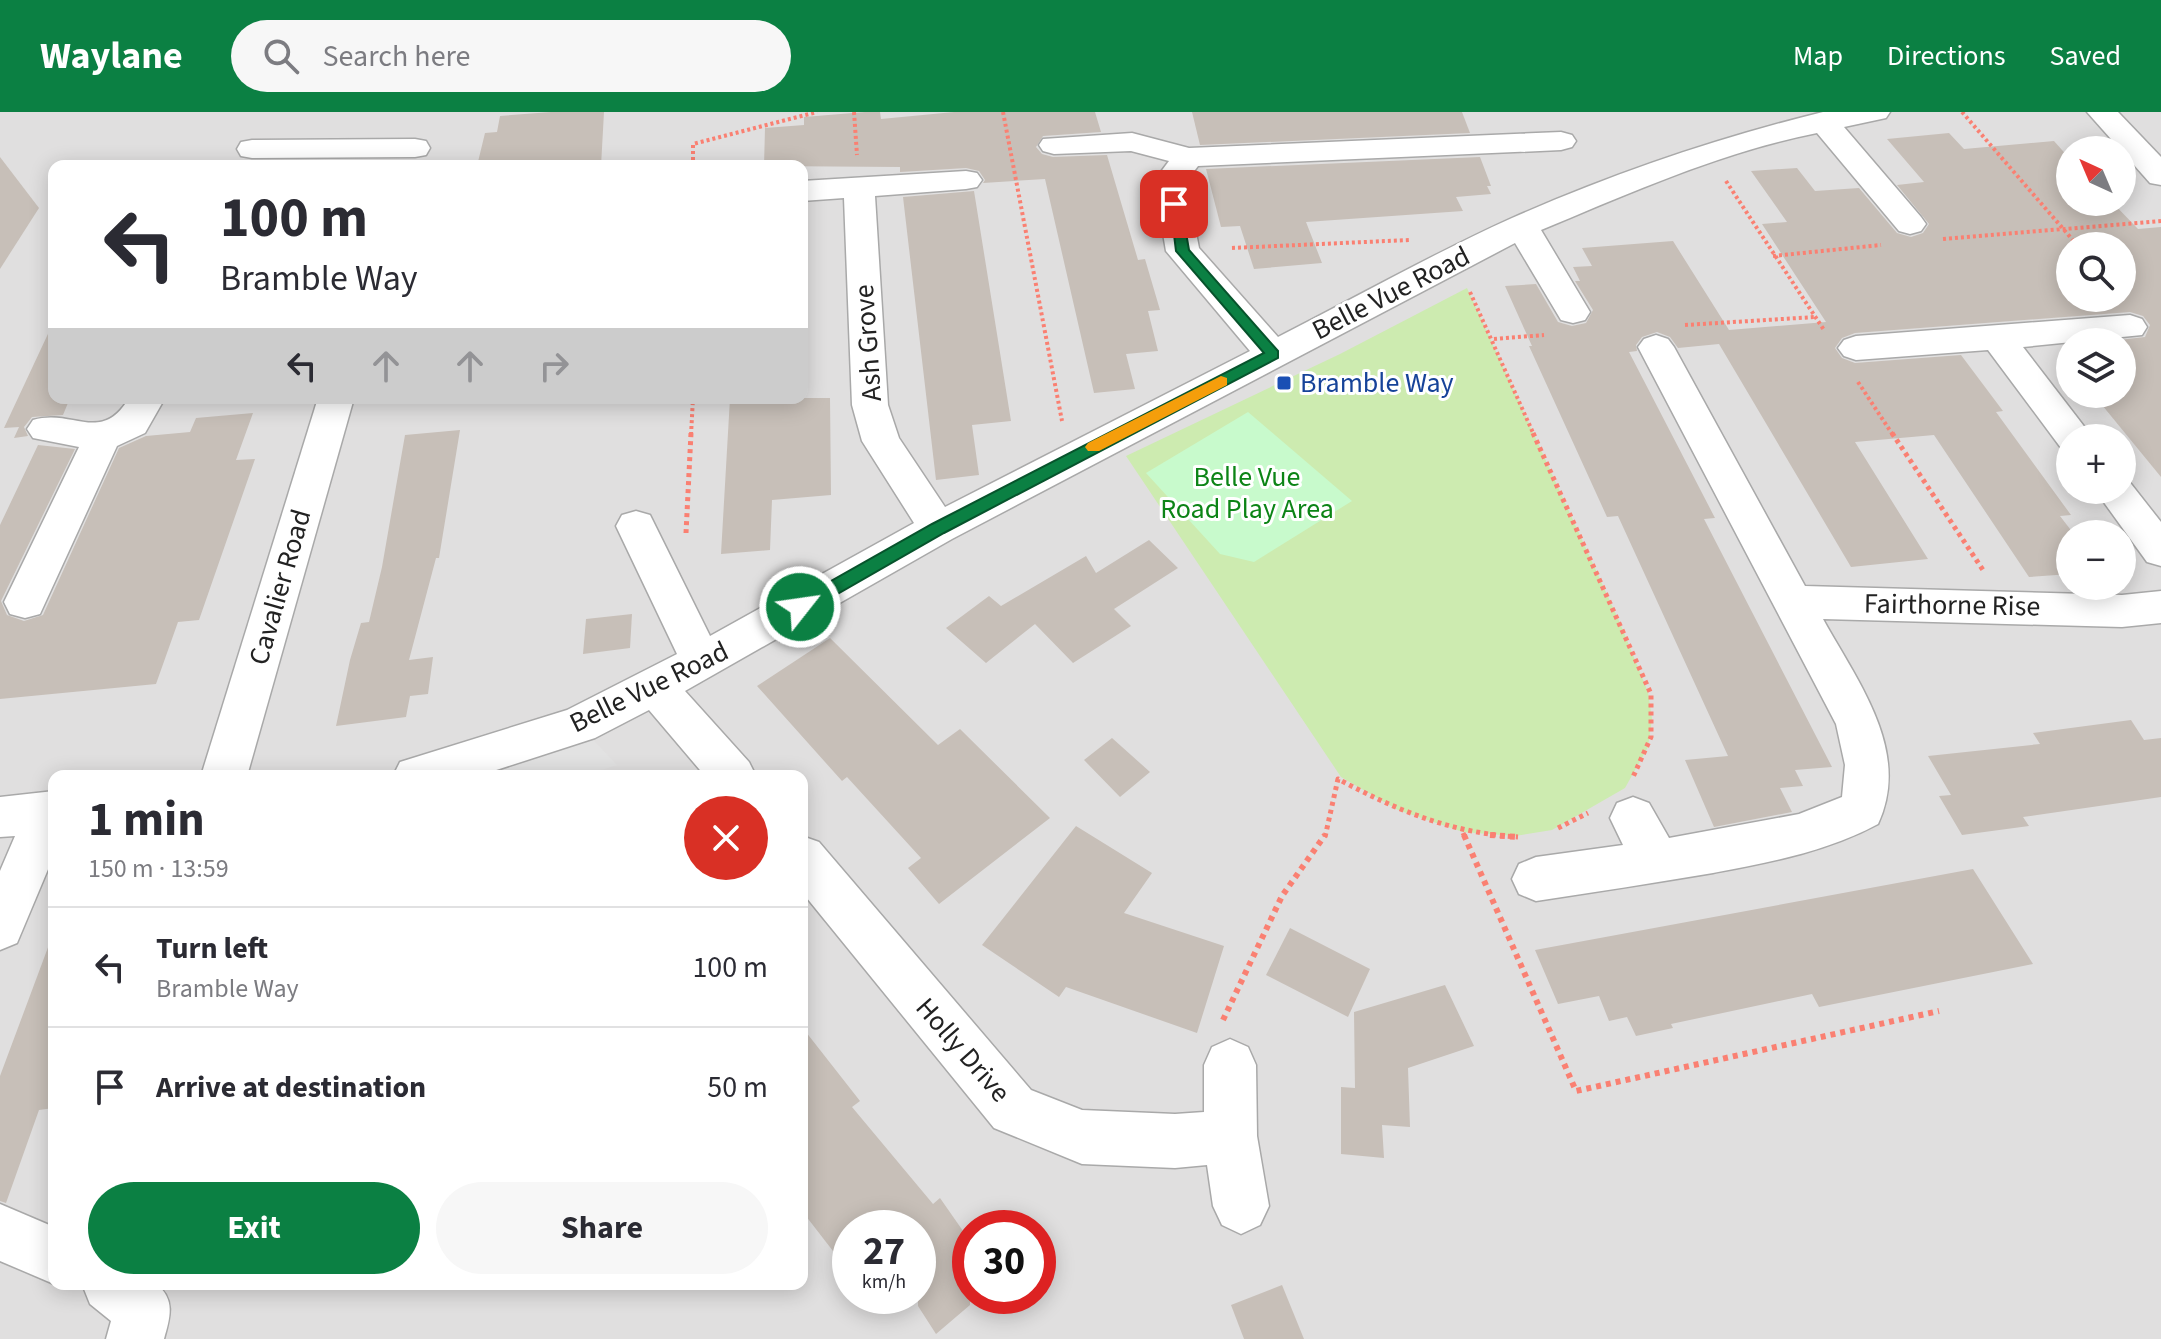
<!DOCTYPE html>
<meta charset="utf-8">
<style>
:root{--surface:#fff;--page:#f7f7f7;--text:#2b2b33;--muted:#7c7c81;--line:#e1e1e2;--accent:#0b8043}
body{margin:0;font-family:"Source Sans 3",sans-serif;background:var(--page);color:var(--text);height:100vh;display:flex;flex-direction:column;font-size:30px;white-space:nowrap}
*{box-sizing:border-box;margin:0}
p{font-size:26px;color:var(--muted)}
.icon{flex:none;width:44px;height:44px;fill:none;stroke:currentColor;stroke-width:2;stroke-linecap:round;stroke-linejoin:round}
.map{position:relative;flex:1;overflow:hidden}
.sheet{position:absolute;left:48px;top:658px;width:760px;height:520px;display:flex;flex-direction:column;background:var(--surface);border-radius:16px;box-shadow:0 4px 20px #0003}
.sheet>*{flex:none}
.hud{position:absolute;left:48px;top:48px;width:760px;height:244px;border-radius:16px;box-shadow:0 4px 20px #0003;background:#fff;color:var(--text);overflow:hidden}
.needle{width:52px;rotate:316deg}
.buttons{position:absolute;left:2056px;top:24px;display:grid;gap:16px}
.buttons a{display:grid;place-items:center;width:80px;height:80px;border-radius:50%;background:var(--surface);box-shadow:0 4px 20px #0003;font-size:40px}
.speed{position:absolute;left:832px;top:1098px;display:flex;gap:16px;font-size:40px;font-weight:700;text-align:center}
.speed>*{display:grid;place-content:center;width:104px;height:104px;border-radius:50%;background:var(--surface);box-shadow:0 4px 20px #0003;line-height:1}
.speed small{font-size:20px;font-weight:400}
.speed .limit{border:12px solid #d22;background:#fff;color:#111}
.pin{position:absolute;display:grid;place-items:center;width:68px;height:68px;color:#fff;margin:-34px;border-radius:16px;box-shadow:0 4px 12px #0006}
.me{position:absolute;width:88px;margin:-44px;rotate:60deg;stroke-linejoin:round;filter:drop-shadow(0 0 6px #0008)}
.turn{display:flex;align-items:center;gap:28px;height:168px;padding:0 40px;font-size:36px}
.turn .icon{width:104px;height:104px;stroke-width:2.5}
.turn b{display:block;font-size:56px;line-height:68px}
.lanes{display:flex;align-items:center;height:76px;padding:0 40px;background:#0003;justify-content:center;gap:40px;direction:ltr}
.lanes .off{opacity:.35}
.round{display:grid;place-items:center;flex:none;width:84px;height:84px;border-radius:42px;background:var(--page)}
.summary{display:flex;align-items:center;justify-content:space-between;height:136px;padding:0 40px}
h1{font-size:48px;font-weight:700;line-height:60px}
.button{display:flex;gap:16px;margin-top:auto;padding:16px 40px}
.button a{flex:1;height:92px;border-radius:48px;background:var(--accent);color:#fff;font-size:32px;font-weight:700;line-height:92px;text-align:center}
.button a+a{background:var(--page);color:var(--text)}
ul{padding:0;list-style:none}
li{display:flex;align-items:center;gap:24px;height:120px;padding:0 40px;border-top:2px solid var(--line)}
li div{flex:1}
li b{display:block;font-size:30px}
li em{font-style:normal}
header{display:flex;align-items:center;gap:48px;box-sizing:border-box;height:112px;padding:0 40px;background:var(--accent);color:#fff}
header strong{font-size:38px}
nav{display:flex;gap:44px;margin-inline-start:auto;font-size:28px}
.search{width:560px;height:72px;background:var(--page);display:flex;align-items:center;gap:20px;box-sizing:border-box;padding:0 28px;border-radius:44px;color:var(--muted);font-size:30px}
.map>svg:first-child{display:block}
.residential{fill:#e0dfdf;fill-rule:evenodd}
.grass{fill:#cdebb0}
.park{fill:#c8facc}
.parking{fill:#e2e2e2}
.building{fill:#c7bfb8;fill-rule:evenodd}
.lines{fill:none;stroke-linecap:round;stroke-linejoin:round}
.minor-casing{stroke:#a9a9a9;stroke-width:3}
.path-far2{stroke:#fa8072;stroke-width:4;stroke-dasharray:3 3;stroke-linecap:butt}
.path-far1{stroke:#fa8072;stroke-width:5;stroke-dasharray:4 4;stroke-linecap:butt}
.path{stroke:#fa8072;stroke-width:6;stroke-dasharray:5 5;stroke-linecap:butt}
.minor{fill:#fff;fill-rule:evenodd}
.route{fill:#0b8043;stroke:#07532c;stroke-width:2}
.slow{fill:#f59e0b}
.transit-dot{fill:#1a4fb4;stroke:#fff;stroke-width:3}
.labels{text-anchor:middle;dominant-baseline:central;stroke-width:6;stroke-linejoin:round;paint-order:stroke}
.street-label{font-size:28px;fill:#222;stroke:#fff}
.transit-label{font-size:28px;fill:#164399;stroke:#fff;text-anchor:start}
.park-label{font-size:28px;fill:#0c8416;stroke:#fff}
</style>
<header>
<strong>Waylane</strong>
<div class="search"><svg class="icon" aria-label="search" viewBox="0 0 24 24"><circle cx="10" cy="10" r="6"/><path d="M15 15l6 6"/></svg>Search here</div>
<nav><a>Map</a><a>Directions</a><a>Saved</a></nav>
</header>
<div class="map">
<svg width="2161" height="1227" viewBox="0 0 2161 1227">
<rect width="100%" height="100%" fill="#f2efe9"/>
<path class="residential" d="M0,0H2161V1227H0ZM2070,38H2122V90H2070ZM54,54H802V286H54ZM2070,134H2122V186H2070ZM2070,230H2122V282H2070ZM2070,326H2122V378H2070ZM2070,422H2122V474H2070ZM54,664H802V1172H54ZM850,1116H918V1184H850ZM970,1116H1038V1184H970Z"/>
<polygon class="grass" points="1467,176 1620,511 1648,580 1652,607 1648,635 1625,676 1552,718 1515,724 1463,720 1398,698 1341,665 1126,344 1340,242"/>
<polygon class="park" points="1248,300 1352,389 1254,450 1220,442 1146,361"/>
<polygon class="parking" points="579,613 617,653 583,664 416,664"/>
<g class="building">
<polygon points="551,0 604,0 601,54 477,54 485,21 497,20 500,4"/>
<polygon points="865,0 880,0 881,7 954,0 1095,0 1101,20 1043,24 1036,35 1042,42 1053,45 1107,43 1138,148 1145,147 1160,198 1148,199 1158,239 1126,242 1135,277 1094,281 1045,67 983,71 985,68 979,59 966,56 900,60 900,55 764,54 765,16 804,13 804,5"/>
<polygon points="1192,0 1462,0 1470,21 1200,33"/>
<path d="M1949,21L1964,37L2054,29L2070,47V90H2112L2138,117L2161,115V365L2093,282H2122V230H2102L2145,225L2150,213L2143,204L2130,200L1855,221L1842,226L1835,236L1842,246L1855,251L1961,243L2003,299L1996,300L2071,403L2060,404L2070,417V462L2029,465L1934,323L1855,330L1928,447L1851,455L1719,232L1678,236L1670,225L1657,220L1642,225L1636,233L1637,239L1629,240L1715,406L1704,407L1832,655L1795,658L1803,674L1780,676L1792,700L1714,715L1685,648L1728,644L1618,404L1607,405L1529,234H1532L1505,174L1536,172L1558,210L1572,214L1586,211L1593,198L1575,169H1580L1573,155L1592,154L1582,136L1673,129L1729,218L1826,210L1762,112L1787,110L1751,59L1797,56L1815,79L1859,76L1897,121L1911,125L1923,121L1929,112L1897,73L1924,70L1887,27ZM2070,134H2122V186H2070Z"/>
<polygon points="0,45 39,96 0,157"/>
<polygon points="1480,45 1491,74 1487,74 1491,82 1456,85 1463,99 1306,110 1322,151 1254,157 1240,114 1221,115 1206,57"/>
<polygon points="974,79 1011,309 972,313 979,363 936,368 903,85"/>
<polygon points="54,209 54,286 70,286 63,303 32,305 24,315 28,324 14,326 19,315 4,316"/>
<polygon points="730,286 830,286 831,383 772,388 770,438 721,442"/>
<polygon points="253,301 236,348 255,347 199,508 178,510 156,572 0,587 0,413 38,333 75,337 1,489 7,503 24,509 43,503 119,336 146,324 190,320 196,306"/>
<polygon points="460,318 439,446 436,446 409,548 433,545 428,582 410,584 406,605 336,614 350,548 361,511 369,510 382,455 405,323"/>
<polygon points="1149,428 1178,456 1114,497 1131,514 1073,551 1035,512 986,551 946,516 989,484 1001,494 1086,444 1096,461"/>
<polygon points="632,502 630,536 583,542 586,507"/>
<polygon points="830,526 938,633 960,617 1050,706 939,792 908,756 921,746 847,665 842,669 757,574"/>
<polygon points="2131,608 2144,628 2161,626 2161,685 2023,705 2029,714 1962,723 1939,684 1951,683 1928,644 2040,632 2033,621"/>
<polygon points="1112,626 1150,660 1120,685 1084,648"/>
<polygon points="1076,714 1152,761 1124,801 1224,834 1197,921 1066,875 1059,885 982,833"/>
<polygon points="1973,757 2033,852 1819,895 1812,882 1671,912 1673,916 1636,924 1627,905 1609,909 1599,884 1558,892 1535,838"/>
<polygon points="1290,816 1370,857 1348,905 1266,863"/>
<polygon points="50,830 54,831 54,996 39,998 6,1091 0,1089 0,964"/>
<polygon points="1445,873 1474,934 1408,956 1410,1015 1382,1013 1384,1046 1341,1042 1341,975 1355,976 1354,900"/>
<polygon points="802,915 860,989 852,995 933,1092 940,1086 970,1129 970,1193 936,1222 918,1194 918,1116 850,1116 850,1161 802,1099"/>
<polygon points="1282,1173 1304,1227 1244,1227 1231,1193"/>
</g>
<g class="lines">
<defs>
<g id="minor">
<path d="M1823,0H1890L1886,6L1844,15L1921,105L1926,112L1921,119L1910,122L1899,119L1817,21C1721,40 1630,81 1541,118L1590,200L1585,208L1573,211L1561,208L1515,131L952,427L685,579L749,650L756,664H705L649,598L595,626L478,664H393L400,650L567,598L677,542L616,414L622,403L636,399L650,403L710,524L914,411L862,329L852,293L844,86L802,89V69L966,59L977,61L982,68L977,75L966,77L875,84L888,293L899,326L945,395L1250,239L1166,139L1154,69L1169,49L1131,39L1054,42L1043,39L1039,33L1043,27L1132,21L1189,36L1561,20L1572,23L1576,29L1572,35L1561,38L1198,54L1186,70L1199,136L1278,225C1355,186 1432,142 1512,106C1612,62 1717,26 1823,0Z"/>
<polygon points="2087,0 2118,0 2161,45 2161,73 2150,71"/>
<polygon points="415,27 426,29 430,36 426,43 415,45 252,46 241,44 237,37 241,30 252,28"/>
<polygon points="2130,203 2142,207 2147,215 2142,223 2023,235 2093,326 2070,326 2070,338 2061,336 1988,238 1856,248 1844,244 1838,236 1844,228 1856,224"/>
<path d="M1656,223L1668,227L1674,235L1805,474L2122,483L2161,479V511L2122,515L1823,507C1857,569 1912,639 1878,712C1826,740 1770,750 1713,761C1654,771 1595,780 1536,789L1519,782L1512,767L1519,752L1536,745L1623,733L1610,706L1617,691L1633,685L1649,691L1669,726L1799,702L1842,685L1845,653L1836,612L1638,235L1644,227Z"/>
<path d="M129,286H165L145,321L117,334L40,502L25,506L10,502L4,490L79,335L33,326L27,317L33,308C73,296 101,333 129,286Z"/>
<polygon points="318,286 354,286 247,664 201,664"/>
<polygon points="2122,366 2128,368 2161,410 2161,454 2147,450 2095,378 2122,378"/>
<polygon points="54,679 54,743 17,831 0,838 0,759 15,724 0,725 0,685"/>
<polygon points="802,724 819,730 1031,978 1082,998 1175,1002 1204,1000 1204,953 1212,935 1230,927 1248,935 1256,953 1257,1024 1269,1094 1260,1113 1241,1122 1222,1113 1213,1094 1207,1053 1175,1056 1082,1052 994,1016 802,780"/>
<polygon points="0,1092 54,1115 54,1172 0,1149"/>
<path d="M82,1172H156C176,1187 170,1206 164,1227H106L111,1209L90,1192Z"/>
</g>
</defs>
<use href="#minor" class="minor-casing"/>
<g class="path-far2">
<polyline points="854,0 857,43"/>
<polyline points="1003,0 1062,309"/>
<polyline points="1962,0 2078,134"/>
<polyline points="693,54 693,32 817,0"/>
<polyline points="1726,69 1824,218"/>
<polyline points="1943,127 2161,109"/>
<polyline points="1232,136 1409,128"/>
<polyline points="1773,144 1881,133"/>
<polyline points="1470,180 1534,323"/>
<polyline points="1685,213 1815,205"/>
<polyline points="1494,227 1544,223"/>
<polyline points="1858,270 1893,323"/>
<polyline points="691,323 693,286"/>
</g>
<g class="path-far1">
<polyline points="1533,321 1651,582 1651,625 1633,665"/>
<polyline points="1892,321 1983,458"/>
<polyline points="686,421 691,321"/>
<polyline points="1558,716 1588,701"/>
<polyline points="1463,721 1465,725"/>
<path d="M1325,725L1338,667C1396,698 1451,721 1518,725"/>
</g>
<g class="path">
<polyline points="1464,723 1576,979 1939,899"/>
<polyline points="1490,723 1518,725"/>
<polyline points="1223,908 1282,784 1325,723"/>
</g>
<use href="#minor" class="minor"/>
</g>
<polygon class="route" points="1170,89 1181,92 1189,138 1278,239 1278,246 944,421 806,500 794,500 792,495 794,490 932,412 1264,241 1176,139"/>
<polygon class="slow" points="1221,264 1227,266 1227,273 1099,339 1088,339 1085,335 1088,331"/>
<rect class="transit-dot" x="1276" y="263" width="16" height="16" rx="4"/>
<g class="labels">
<g class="street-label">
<text transform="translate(1391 181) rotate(-27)">Belle Vue Road</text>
<text transform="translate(868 231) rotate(-94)">Ash Grove</text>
<text transform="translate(280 475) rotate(-74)">Cavalier Road</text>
<text transform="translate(1952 493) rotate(1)">Fairthorne Rise</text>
<text transform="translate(649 575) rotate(-26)">Belle Vue Road</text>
<text transform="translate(963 938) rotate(49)">Holly Drive</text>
</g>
<g class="transit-label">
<text x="1300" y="271">Bramble Way</text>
</g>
<g class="park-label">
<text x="1247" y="365">Belle Vue<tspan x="1247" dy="32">Road Play Area</tspan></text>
</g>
</g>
</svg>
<div class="buttons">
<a><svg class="needle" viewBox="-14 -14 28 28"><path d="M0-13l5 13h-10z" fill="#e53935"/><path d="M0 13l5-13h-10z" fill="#7c7c81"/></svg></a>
<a><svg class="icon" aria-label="search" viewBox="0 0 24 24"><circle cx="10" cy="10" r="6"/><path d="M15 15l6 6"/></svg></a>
<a><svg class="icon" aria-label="layers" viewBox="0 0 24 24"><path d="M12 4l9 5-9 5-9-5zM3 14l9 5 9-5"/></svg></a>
<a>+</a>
<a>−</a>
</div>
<div class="speed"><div>27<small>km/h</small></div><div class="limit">30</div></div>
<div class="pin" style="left:1174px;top:92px;background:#d93025"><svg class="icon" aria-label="arrive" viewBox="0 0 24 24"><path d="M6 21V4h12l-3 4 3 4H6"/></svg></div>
<svg class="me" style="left:800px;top:495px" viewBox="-20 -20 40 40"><circle r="17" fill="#0b8043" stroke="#fff" stroke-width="3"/><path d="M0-11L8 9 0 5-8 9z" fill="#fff"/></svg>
<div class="hud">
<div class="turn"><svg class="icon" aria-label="left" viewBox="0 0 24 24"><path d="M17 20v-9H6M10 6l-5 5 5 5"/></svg><div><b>100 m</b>Bramble Way</div></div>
<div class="lanes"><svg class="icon" aria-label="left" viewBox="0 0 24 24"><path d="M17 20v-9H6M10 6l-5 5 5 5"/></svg><svg class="icon off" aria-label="ahead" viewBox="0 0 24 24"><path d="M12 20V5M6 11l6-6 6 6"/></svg><svg class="icon off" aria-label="ahead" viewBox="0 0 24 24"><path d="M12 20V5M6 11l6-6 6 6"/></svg><svg class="icon off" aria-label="right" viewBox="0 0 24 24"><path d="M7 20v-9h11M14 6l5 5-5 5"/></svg></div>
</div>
<section class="sheet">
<div class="summary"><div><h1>1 min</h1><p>150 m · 13:59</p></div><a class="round" style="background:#d93025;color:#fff"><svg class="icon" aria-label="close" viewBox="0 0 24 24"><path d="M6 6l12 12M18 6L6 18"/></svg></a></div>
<ul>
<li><svg class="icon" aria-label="left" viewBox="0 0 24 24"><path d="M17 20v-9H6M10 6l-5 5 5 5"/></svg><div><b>Turn left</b><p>Bramble Way</p></div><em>100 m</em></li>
<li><svg class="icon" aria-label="arrive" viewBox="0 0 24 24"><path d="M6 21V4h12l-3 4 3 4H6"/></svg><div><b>Arrive at destination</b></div><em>50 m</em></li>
</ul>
<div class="button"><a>Exit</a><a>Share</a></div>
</section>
</div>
